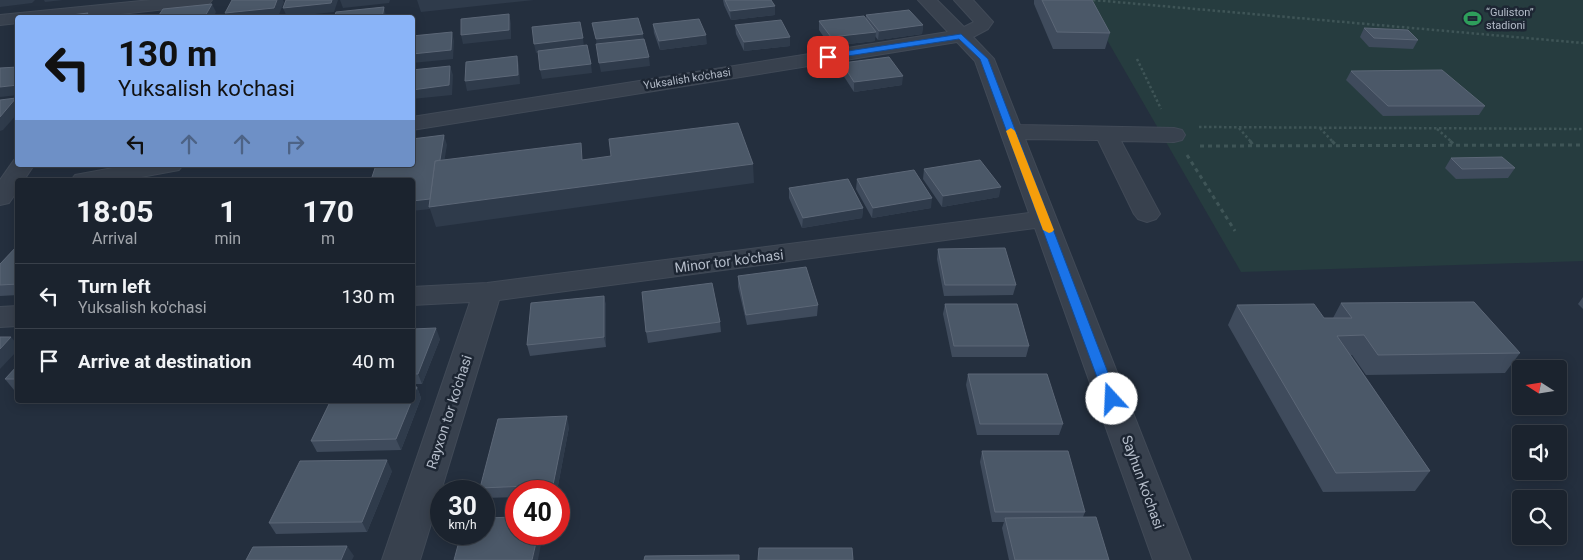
<!DOCTYPE html>
<meta charset="utf-8">
<style>
:root{--surface:#1b232e;--page:#242b36;--text:#f1f3f6;--muted:#a0a4aa;--line:#39404a}
body{margin:0;font-family:Roboto,sans-serif;background:var(--page);color:var(--text);height:100vh;display:flex;flex-direction:column;font-size:19px;white-space:nowrap}
*{box-sizing:border-box;margin:0}
p{font-size:16px;color:var(--muted)}
.icon{flex:none;width:28px;height:28px;fill:none;stroke:currentColor;stroke-width:2;stroke-linecap:round;stroke-linejoin:round}
.map{position:relative;flex:1;overflow:hidden}
.side{position:absolute;left:15px;top:178px;width:400px;height:225px;display:flex;flex-direction:column;background:var(--surface);border-radius:5px;box-shadow:0 2px 12px #0003,0 0 0 1px var(--line)}
.side>*{flex:none}
.guide{position:absolute;left:15px;top:15px;width:400px;height:152px;border-radius:5px;box-shadow:0 2px 12px #0003,0 0 0 1px var(--line);background:#8ab4f8;color:#111;overflow:hidden}
.needle{width:32px;rotate:282deg}
.controls{position:absolute;left:1512px;top:360px;display:grid;gap:10px}
.controls a{display:grid;place-items:center;width:55px;height:55px;border-radius:5px;background:var(--surface);box-shadow:0 2px 12px #0003,0 0 0 1px var(--line);font-size:25px}
.speed{position:absolute;left:430px;top:480px;display:flex;gap:10px;font-size:25px;font-weight:700;text-align:center}
.speed>*{display:grid;place-content:center;width:65px;height:65px;border-radius:50%;background:var(--surface);box-shadow:0 2px 12px #0003,0 0 0 1px var(--line);line-height:1}
.speed small{font-size:12px;font-weight:400}
.speed .limit{border:8px solid #d22;background:#fff;color:#111}
.pin{position:absolute;display:grid;place-items:center;width:42px;height:42px;color:#fff;margin:-21px;border-radius:10px;box-shadow:0 2px 8px #0006}
.me{position:absolute;width:55px;margin:-28px;rotate:340deg;stroke-linejoin:round;filter:drop-shadow(0 0 4px #0008)}
.turn{display:flex;align-items:center;gap:18px;height:105px;padding:0 20px;font-size:22px}
.turn .icon{width:65px;height:65px;stroke-width:2.5}
.turn b{display:block;font-size:35px;line-height:42px}
.lanes{display:flex;align-items:center;height:48px;padding:0 20px;background:#0003;justify-content:center;gap:25px;direction:ltr}
.lanes .off{opacity:.35}
.eta{display:flex;justify-content:space-evenly;align-items:center;height:85px;text-align:center}
.eta b{font-size:30px;font-weight:700;line-height:35px}
ul{padding:0;list-style:none}
li{display:flex;align-items:center;gap:15px;height:65px;padding:0 20px;border-top:1px solid var(--line)}
li div{flex:1}
li b{display:block;font-size:19px}
li em{font-style:normal}
.map>svg:first-child{display:block}
.green{fill:#263c3f}
.lines{fill:none;stroke-linecap:round;stroke-linejoin:round}
.minor-casing{stroke:#414a57;stroke-width:2}
.path-far1{stroke:#3f5557;stroke-width:2.5;stroke-dasharray:2.5 2.5;stroke-linecap:butt}
.path{stroke:#3f5557;stroke-width:3;stroke-dasharray:4 4;stroke-linecap:butt}
.minor{fill:#38414e;fill-rule:evenodd}
.wall{fill:#3f4b5c}
.shaded-wall{fill:#2f3b4b}
.building{fill:#4b5868;stroke:#5c6777}
.route{fill:#1a73e8;stroke:#114b97}
.slow{fill:#f59e0b}
.labels{text-anchor:middle;dominant-baseline:central;stroke-width:5;stroke-linejoin:round;paint-order:stroke}
.far-poi-label{font-size:11px;fill:#b4bcc9;stroke:#1d2633;text-anchor:start}
.far-street-label{font-size:11px;fill:#b4bcc9;stroke:#1d2633}
.street-label{font-size:14px;fill:#b4bcc9;stroke:#1d2633}
</style>
<div class="map">
<svg width="1583" height="560" viewBox="0 0 1583 560">
<rect width="100%" height="100%" fill="#242f3e"/>
<polygon class="green" points="1084,0 1583,0 1583,261 1241,272"/>
<g class="lines">
<defs>
<g id="minor">
<polygon points="151,0 212,0 209,4 203,5 84,18 18,18 18,23 0,25 0,15"/>
<polygon points="918,0 937,0 964,27 974,22 954,0 973,0 993,22 988,29 973,37 994,59 1020,125 1174,128 1182,130 1185,135 1182,140 1174,142 1121,141 1160,214 1156,219 1147,222 1138,219 1134,214 1098,140 1025,139 1191,560 1153,560 1035,228 499,300 420,560 382,560 470,302 412,305 412,287 487,283 1029,213 975,61 957,42 412,130 412,117 948,32"/>
<polygon points="18,159 18,165 34,165 24,180 18,180 18,190 9,203 0,205 0,180 14,160"/>
<polygon points="129,165 183,165 179,170 125,180 71,180 75,175"/>
<polygon points="18,306 18,326 0,327 0,307"/>
</g>
</defs>
<use href="#minor" class="minor-casing"/>
<g class="path-far1">
<polyline points="1093,0 1583,43"/>
<polyline points="1137,59 1161,109"/>
<polyline points="1199,127 1583,129"/>
<polyline points="1239,128 1251,142"/>
<polyline points="1320,128 1333,142"/>
<polyline points="1437,129 1452,142"/>
</g>
<g class="path">
<polyline points="1250,141 1253,145"/>
<polyline points="1332,141 1336,145"/>
<polyline points="1450,141 1455,145"/>
<polyline points="1200,146 1583,145"/>
<polyline points="1187,155 1235,231"/>
</g>
<use href="#minor" class="minor"/>
</g>
<g class="wall">
<polygon points="723,0 771,0 775,6 775,15 731,20 724,5"/>
<polygon points="1034,0 1092,0 1110,33 1105,49 1053,49 1034,4"/>
<polygon points="866,15 923,25 922,34 878,40 875,36 875,41 830,46 819,30 819,21 866,19"/>
<polygon points="653,24 707,44 660,50 654,33"/>
<polygon points="735,25 790,37 790,46 744,51 736,34"/>
<polygon points="1364,28 1418,40 1413,49 1369,47 1360,37"/>
<polygon points="842,63 902,85 854,92 841,72"/>
<polygon points="1351,71 1485,106 1479,115 1383,116 1346,80"/>
<polygon points="1451,158 1515,168 1508,178 1456,179 1445,168"/>
<polygon points="924,169 999,197 942,207 923,179"/>
<polygon points="857,179 931,208 872,218 856,189"/>
<polygon points="789,188 863,208 862,218 802,228 789,198"/>
<polygon points="18,245 18,295 0,296 0,264"/>
<polygon points="938,249 1016,285 1013,295 944,296 937,259"/>
<polygon points="738,276 818,305 817,316 747,325 738,287"/>
<polygon points="604,296 606,306 606,347 530,356 527,345"/>
<polygon points="1583,297 1583,309 1578,304"/>
<polygon points="1341,303 1520,353 1505,373 1366,375 1352,355 1351,355 1430,471 1415,491 1323,492 1228,325 1237,305 1324,318 1333,318"/>
<polygon points="945,304 1029,346 1026,357 952,357 943,314"/>
<polygon points="720,322 721,332 648,343 646,332"/>
<polygon points="412,329 440,339 422,384 412,384"/>
<polygon points="18,365 18,390 14,390 5,379"/>
<polygon points="968,374 1063,424 1059,435 977,435 966,385"/>
<polygon points="417,387 421,398 401,450 317,452 311,441"/>
<polygon points="569,427 557,491 516,491 516,497 484,498 484,491 481,491 480,488"/>
<polygon points="982,451 1085,512 1083,517 1109,560 1009,560 1002,528 1004,522 992,522 980,462"/>
<polygon points="392,471 367,532 276,534 269,523"/>
</g>
<g class="shaded-wall">
<polygon points="0,0 35,0 32,3 0,7"/>
<polygon points="44,0 63,0 45,2"/>
<polygon points="277,0 283,0 284,2 278,17 270,18 227,18 225,13"/>
<polygon points="332,0 338,0 334,12 287,17 283,8"/>
<polygon points="340,0 390,0 389,3 343,8"/>
<polygon points="417,0 534,0 421,12"/>
<polygon points="212,4 216,12 213,18 204,18"/>
<polygon points="775,6 775,15 731,20 730,11"/>
<polygon points="384,7 386,16 386,18 382,18"/>
<polygon points="88,13 91,18 85,18"/>
<polygon points="509,14 511,23 511,39 463,44 461,35"/>
<polygon points="923,25 922,34 878,40 879,31"/>
<polygon points="452,32 454,41 453,59 412,63 412,54"/>
<polygon points="876,32 875,41 830,46 831,37"/>
<polygon points="643,34 644,43 597,48 596,39"/>
<polygon points="706,35 707,44 660,50 659,41"/>
<polygon points="790,37 790,46 744,51 744,42"/>
<polygon points="583,38 584,47 536,53 534,44"/>
<polygon points="517,56 519,65 520,84 467,91 465,81"/>
<polygon points="649,57 650,66 601,72 599,63"/>
<polygon points="591,64 592,73 542,79 540,70"/>
<polygon points="450,66 453,75 452,95 412,99 412,90"/>
<polygon points="903,76 902,85 854,92 854,82"/>
<polygon points="18,85 18,95 0,97 0,87"/>
<polygon points="16,98 18,101 18,113 3,130 0,131 0,117"/>
<polygon points="444,135 447,145 437,206 753,164 754,183 436,227 430,209 412,211 412,201"/>
<polygon points="1001,187 999,197 942,207 943,196"/>
<polygon points="932,198 931,208 872,218 873,208"/>
<polygon points="863,208 862,218 802,228 803,218"/>
<polygon points="604,296 606,306 606,347 604,337"/>
<polygon points="436,328 440,339 422,384 418,374"/>
<polygon points="11,337 18,345 18,350 0,369 0,349"/>
<polygon points="417,387 421,398 401,450 396,439 412,400 412,398"/>
<polygon points="567,416 569,427 557,491 555,491 553,485"/>
<polygon points="387,460 392,471 367,532 362,522"/>
<polygon points="538,534 543,534 538,560 532,560"/>
<polygon points="347,546 354,556 352,560 341,560"/>
</g>
<g class="building">
<polygon points="232,0 277,0 274,8 225,13"/>
<polygon points="286,0 332,0 331,3 283,8"/>
<polygon points="725,0 771,0 775,6 730,11"/>
<polygon points="1042,0 1092,0 1110,33 1057,32"/>
<polygon points="212,4 204,18 157,18 163,9"/>
<polygon points="384,7 382,18 334,18 336,12"/>
<polygon points="909,10 923,25 879,31 866,15"/>
<polygon points="88,13 85,18 47,18"/>
<polygon points="509,14 509,30 461,35 461,19"/>
<polygon points="322,16 321,18 305,18"/>
<polygon points="864,16 876,32 831,37 819,21"/>
<polygon points="638,18 643,34 596,39 592,23"/>
<polygon points="699,19 706,35 659,41 653,24"/>
<polygon points="781,20 790,37 744,42 735,25"/>
<polygon points="580,22 583,38 534,44 532,27"/>
<polygon points="1364,28 1408,30 1418,40 1374,38"/>
<polygon points="452,32 451,50 412,54 412,36"/>
<polygon points="644,39 649,57 599,63 596,44"/>
<polygon points="587,45 591,64 540,70 538,51"/>
<polygon points="517,56 518,75 465,81 466,62"/>
<polygon points="889,57 903,76 854,82 842,63"/>
<polygon points="450,66 449,85 412,90 412,70"/>
<polygon points="18,67 18,85 0,87 0,68"/>
<polygon points="1442,70 1485,106 1388,106 1351,71"/>
<polygon points="16,98 0,117 0,100"/>
<polygon points="738,123 753,164 429,207 435,161 581,143 582,160 611,156 609,139"/>
<polygon points="444,135 440,160 435,161 430,199 412,201 412,180 371,180 376,165 412,165 412,139"/>
<polygon points="1502,157 1515,168 1462,169 1451,158"/>
<polygon points="980,160 1001,187 943,196 924,169"/>
<polygon points="914,170 932,198 873,208 857,179"/>
<polygon points="848,179 863,208 803,218 789,188"/>
<polygon points="18,245 18,284 0,285 0,264"/>
<polygon points="1005,248 1016,285 945,285 938,249"/>
<polygon points="806,267 818,305 746,315 738,276"/>
<polygon points="712,283 720,322 646,332 642,292"/>
<polygon points="604,296 604,337 527,345 531,303"/>
<polygon points="1474,302 1520,353 1378,355 1364,335 1337,336 1430,471 1336,473 1237,305 1314,304 1324,318 1352,318 1341,303"/>
<polygon points="945,304 1017,304 1029,346 954,346"/>
<polygon points="436,328 418,374 412,374 412,329"/>
<polygon points="0,337 11,337 0,349"/>
<polygon points="18,365 18,379 5,379"/>
<polygon points="968,374 1047,374 1063,424 980,424"/>
<polygon points="412,387 417,387 412,398"/>
<polygon points="331,400 412,400 396,439 311,441"/>
<polygon points="567,416 553,485 480,488 498,419"/>
<polygon points="982,451 1068,451 1085,512 995,512"/>
<polygon points="387,460 362,522 269,523 300,461"/>
<polygon points="516,517 516,534 538,534 532,560 454,560 461,534 484,534 484,518"/>
<polygon points="1096,517 1109,560 1015,560 1005,518"/>
<polygon points="347,546 341,560 246,560 253,547"/>
<polygon points="759,548 852,548 853,560 758,560"/>
<polygon points="739,555 739,560 644,560 645,556"/>
</g>
<polygon class="route" points="961,34 988,59 1118,399 1116,402 1107,402 1105,399 980,59 959,39 828,59 824,57 828,54"/>
<polygon class="slow" points="1011,128 1015,131 1054,230 1052,232 1049,233 1043,230 1006,131"/>
<defs>
<symbol id="stadium-bare" viewBox="-9 -9 18 18"><path d="M0-5a6.5 5 0 1 0 0 10a6.5 5 0 1 0 0-10ZM-3.5-1.8h7v3.6h-7Z" fill="#2e9e5b" stroke="#1d2633" stroke-width="2.5" paint-order="stroke"/></symbol>
</defs>
<g fill-rule="evenodd">
<use href="#stadium-bare" x="1460" y="6" width="25" height="25"/>
</g>
<g class="labels">
<g class="far-poi-label">
<text x="1486" y="12">“Guliston”<tspan x="1486" dy="13">stadioni</tspan></text>
</g>
<g class="far-street-label">
<text transform="translate(687 79) rotate(-9)">Yuksalish ko'chasi</text>
</g>
<g class="street-label">
<text transform="translate(729 261) rotate(-7)">Minor tor ko'chasi</text>
<text transform="translate(449 412) rotate(-72)">Rayxon tor ko'chasi</text>
<text transform="translate(1143 482) rotate(70)">Sayhun ko'chasi</text>
</g>
</g>
</svg>
<div class="controls">
<a><svg class="needle" viewBox="-14 -14 28 28"><path d="M0-13l5 13h-10z" fill="#e53935"/><path d="M0 13l5-13h-10z" fill="#a0a4aa"/></svg></a>
<a><svg class="icon" aria-label="sound" viewBox="0 0 24 24"><path d="M4 9h4l5-4v14l-5-4H4zM17 9q2 3 0 6"/></svg></a>
<a><svg class="icon" aria-label="search" viewBox="0 0 24 24"><circle cx="10" cy="10" r="6"/><path d="M15 15l6 6"/></svg></a>
</div>
<div class="speed"><div>30<small>km/h</small></div><div class="limit">40</div></div>
<div class="pin" style="left:828px;top:57px;background:#d93025"><svg class="icon" aria-label="arrive" viewBox="0 0 24 24"><path d="M6 21V4h12l-3 4 3 4H6"/></svg></div>
<svg class="me" style="left:1112px;top:399px" viewBox="-20 -20 40 40"><circle r="19" fill="#fff"/><path d="M0-13L10 11 0 6-10 11z" fill="#1a73e8"/></svg>
<div class="guide">
<div class="turn"><svg class="icon" aria-label="left" viewBox="0 0 24 24"><path d="M17 20v-9H6M10 6l-5 5 5 5"/></svg><div><b>130 m</b>Yuksalish ko'chasi</div></div>
<div class="lanes"><svg class="icon" aria-label="left" viewBox="0 0 24 24"><path d="M17 20v-9H6M10 6l-5 5 5 5"/></svg><svg class="icon off" aria-label="ahead" viewBox="0 0 24 24"><path d="M12 20V5M6 11l6-6 6 6"/></svg><svg class="icon off" aria-label="ahead" viewBox="0 0 24 24"><path d="M12 20V5M6 11l6-6 6 6"/></svg><svg class="icon off" aria-label="right" viewBox="0 0 24 24"><path d="M7 20v-9h11M14 6l5 5-5 5"/></svg></div>
</div>
<section class="side">
<div class="eta">
<div><b>18:05</b><p>Arrival</p></div>
<div><b>1</b><p>min</p></div>
<div><b>170</b><p>m</p></div>
</div>
<ul>
<li><svg class="icon" aria-label="left" viewBox="0 0 24 24"><path d="M17 20v-9H6M10 6l-5 5 5 5"/></svg><div><b>Turn left</b><p>Yuksalish ko'chasi</p></div><em>130 m</em></li>
<li><svg class="icon" aria-label="arrive" viewBox="0 0 24 24"><path d="M6 21V4h12l-3 4 3 4H6"/></svg><div><b>Arrive at destination</b></div><em>40 m</em></li>
</ul>
</section>
</div>
